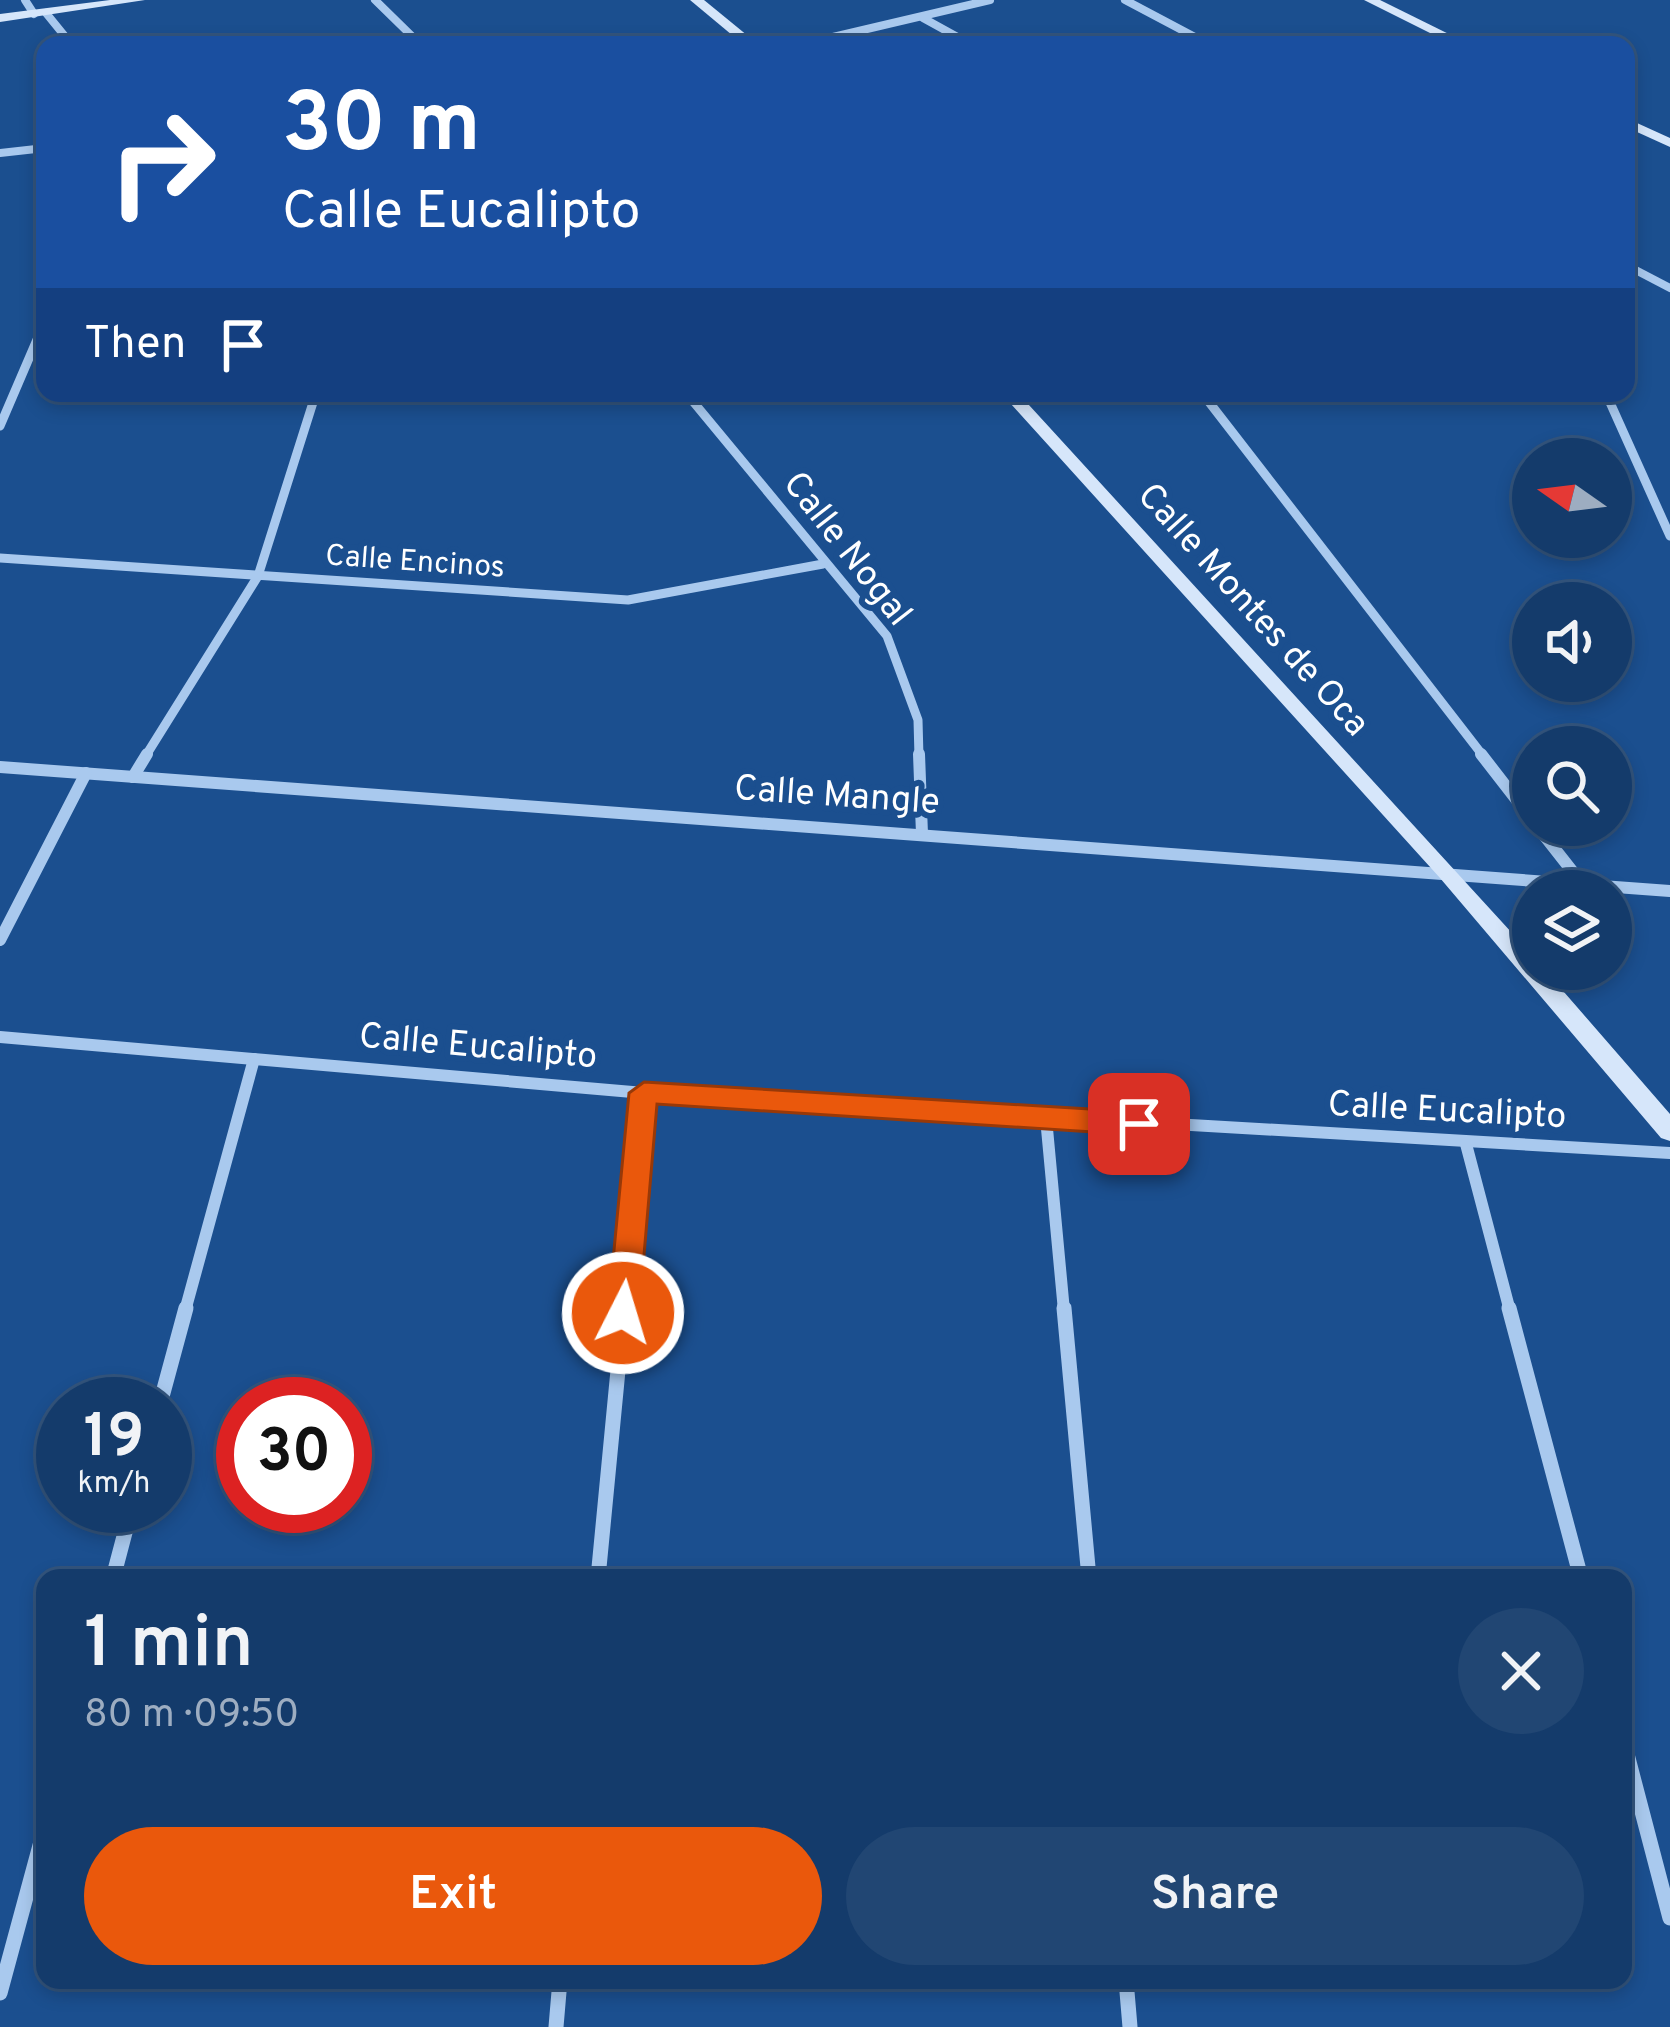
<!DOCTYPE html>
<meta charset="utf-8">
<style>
:root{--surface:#143b6b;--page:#214673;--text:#f1f3f6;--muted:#9dadc1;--line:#33557e;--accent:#ea580c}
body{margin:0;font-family:Overpass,sans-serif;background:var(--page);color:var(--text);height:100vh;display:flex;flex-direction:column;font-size:45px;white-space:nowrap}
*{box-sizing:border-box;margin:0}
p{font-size:39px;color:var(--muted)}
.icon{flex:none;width:66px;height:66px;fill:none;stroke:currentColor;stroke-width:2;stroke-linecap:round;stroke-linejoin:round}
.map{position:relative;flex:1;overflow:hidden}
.details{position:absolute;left:36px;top:1569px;width:1596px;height:420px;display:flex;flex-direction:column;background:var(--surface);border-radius:24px;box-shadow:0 6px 18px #0003,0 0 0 3px var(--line)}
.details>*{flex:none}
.banner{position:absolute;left:36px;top:36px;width:1599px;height:366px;border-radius:24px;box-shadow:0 6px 18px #0003,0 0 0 3px var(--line);background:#1a4fa0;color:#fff;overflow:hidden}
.needle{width:78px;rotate:284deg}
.tools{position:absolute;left:1512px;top:438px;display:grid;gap:24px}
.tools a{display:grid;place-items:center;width:120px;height:120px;border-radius:50%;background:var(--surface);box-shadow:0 6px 18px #0003,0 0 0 3px var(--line);font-size:60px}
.speed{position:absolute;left:36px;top:1377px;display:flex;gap:24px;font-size:60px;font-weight:700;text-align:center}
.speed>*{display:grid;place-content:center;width:156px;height:156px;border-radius:50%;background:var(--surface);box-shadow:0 6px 18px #0003,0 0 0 3px var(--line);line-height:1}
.speed small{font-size:30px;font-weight:400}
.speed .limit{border:18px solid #d22;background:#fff;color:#111}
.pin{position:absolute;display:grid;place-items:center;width:102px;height:102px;color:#fff;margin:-51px;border-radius:24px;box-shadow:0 6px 18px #0006}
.me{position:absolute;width:132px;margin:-66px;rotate:5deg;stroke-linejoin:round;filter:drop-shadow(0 0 9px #0008)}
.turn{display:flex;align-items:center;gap:42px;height:252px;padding:0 48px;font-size:54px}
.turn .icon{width:156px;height:156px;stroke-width:2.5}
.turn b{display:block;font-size:84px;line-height:102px}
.then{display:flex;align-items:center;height:114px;padding:0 48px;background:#0003;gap:24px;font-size:45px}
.round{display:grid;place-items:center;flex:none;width:126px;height:126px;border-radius:63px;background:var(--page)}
.overview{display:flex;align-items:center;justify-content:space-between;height:204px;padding:0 48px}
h1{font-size:72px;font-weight:600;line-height:90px}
.primary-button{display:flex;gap:24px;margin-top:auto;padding:24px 48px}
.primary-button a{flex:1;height:138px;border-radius:72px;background:var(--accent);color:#fff;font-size:48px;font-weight:600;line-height:138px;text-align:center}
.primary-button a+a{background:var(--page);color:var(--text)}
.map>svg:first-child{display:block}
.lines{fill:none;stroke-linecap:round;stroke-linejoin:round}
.street-far3{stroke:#a9c9ee;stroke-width:8}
.street-far2{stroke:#a9c9ee;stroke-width:9}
.street-far1{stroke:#a9c9ee;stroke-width:12}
.street{stroke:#a9c9ee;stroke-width:15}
.secondary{fill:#d6e6fa;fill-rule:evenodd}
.route{fill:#ea580c;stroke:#983908;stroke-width:3}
.labels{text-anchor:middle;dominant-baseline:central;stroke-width:12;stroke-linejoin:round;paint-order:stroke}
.far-street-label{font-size:30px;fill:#fff;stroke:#1b4f8f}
.street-label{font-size:36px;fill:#fff;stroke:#1b4f8f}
</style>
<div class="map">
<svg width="1670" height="2027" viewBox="0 0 1670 2027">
<rect width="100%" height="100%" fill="#1b4f8f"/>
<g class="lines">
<g class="street-far3">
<polyline points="25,0 34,14"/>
<polyline points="375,0 421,45"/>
<polyline points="1125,0 1210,45"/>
<polyline points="46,13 72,45"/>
<polyline points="923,18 972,45"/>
<polyline points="799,45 990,0"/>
<polyline points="0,153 45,148"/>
<polyline points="1626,265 1670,288"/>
<polyline points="41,331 45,320"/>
</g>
<g class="street-far2">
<polyline points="686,393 887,636 918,720 919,757"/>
<polyline points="1202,393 1484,757"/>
<polyline points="1582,393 1608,398 1670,536"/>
<polyline points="0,426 42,328"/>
<polyline points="0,558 628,600 823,564"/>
<polyline points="145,757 258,576 316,393"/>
</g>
<g class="street-far1">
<polyline points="919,754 922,834"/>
<polyline points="1481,754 1533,821"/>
<polyline points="0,767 1670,891"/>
<polyline points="133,777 147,754"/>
<polyline points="1536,825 1580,881"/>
<polyline points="0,940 86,773"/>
<polyline points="0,1037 644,1093 1670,1153"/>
<polyline points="1046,1118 1064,1311"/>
<polyline points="1466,1144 1510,1311"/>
<polyline points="185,1311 254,1059"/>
<polyline points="623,1311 644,1093"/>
</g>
<g class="street">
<polyline points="1064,1308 1089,1578"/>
<polyline points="1509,1308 1581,1578"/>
<polyline points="160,1404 186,1308"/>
<polyline points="113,1578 132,1506"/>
<polyline points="598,1578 624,1308"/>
<polyline points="1623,1739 1670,1918"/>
<polyline points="1126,1980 1130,2027"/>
<polyline points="0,1993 45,1827"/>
<polyline points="556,2027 560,1980"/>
</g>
<g class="secondary">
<polygon points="110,0 145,0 0,22 0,14"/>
<polygon points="690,0 704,0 759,45 744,45"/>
<polygon points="1364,0 1380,0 1471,45 1454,45"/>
<polygon points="1626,118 1670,138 1670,147 1626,127"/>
<polygon points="1001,393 1018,393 1533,956 1533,969 1544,969 1670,1114 1670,1141 1661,1138 1440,878"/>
</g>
</g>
<polygon class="route" points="644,1082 1139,1112 1150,1116 1154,1124 1150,1131 1139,1135 657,1104 639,1313 634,1322 623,1326 612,1322 608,1313 629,1093"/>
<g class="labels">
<g class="far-street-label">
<text transform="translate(415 563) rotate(4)">Calle Encinos</text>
</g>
<g class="street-label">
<text transform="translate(846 550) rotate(52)">Calle Nogal</text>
<text transform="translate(1252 611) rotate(48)">Calle Montes de Oca</text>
<text transform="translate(837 797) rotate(4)">Calle Mangle</text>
<text transform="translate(478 1048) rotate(5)">Calle Eucalipto</text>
<text transform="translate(1447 1112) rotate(3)">Calle Eucalipto</text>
</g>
</g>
</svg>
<div class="tools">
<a><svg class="needle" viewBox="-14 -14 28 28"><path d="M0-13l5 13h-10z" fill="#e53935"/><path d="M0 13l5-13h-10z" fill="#9dadc1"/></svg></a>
<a><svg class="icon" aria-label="sound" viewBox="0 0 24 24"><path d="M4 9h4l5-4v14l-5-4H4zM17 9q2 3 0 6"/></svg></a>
<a><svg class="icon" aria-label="search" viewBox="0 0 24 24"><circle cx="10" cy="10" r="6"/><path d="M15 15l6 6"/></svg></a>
<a><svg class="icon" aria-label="layers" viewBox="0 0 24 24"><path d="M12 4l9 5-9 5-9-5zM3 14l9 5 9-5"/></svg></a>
</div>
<div class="speed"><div>19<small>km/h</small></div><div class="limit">30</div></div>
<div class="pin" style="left:1139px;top:1124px;background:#d93025"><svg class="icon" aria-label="arrive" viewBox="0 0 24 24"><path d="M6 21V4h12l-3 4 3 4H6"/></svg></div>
<svg class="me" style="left:623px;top:1313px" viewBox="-20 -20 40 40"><circle r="17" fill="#ea580c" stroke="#fff" stroke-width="3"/><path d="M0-11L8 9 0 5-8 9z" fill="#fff"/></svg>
<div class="banner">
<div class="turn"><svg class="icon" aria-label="right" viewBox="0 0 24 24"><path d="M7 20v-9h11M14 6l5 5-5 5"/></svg><div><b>30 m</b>Calle Eucalipto</div></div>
<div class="then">Then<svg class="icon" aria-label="arrive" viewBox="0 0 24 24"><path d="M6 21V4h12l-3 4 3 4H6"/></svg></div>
</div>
<section class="details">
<div class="overview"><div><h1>1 min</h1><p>80 m · 09:50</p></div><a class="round"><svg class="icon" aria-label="close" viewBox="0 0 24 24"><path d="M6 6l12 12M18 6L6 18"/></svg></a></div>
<div class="primary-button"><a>Exit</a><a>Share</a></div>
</section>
</div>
